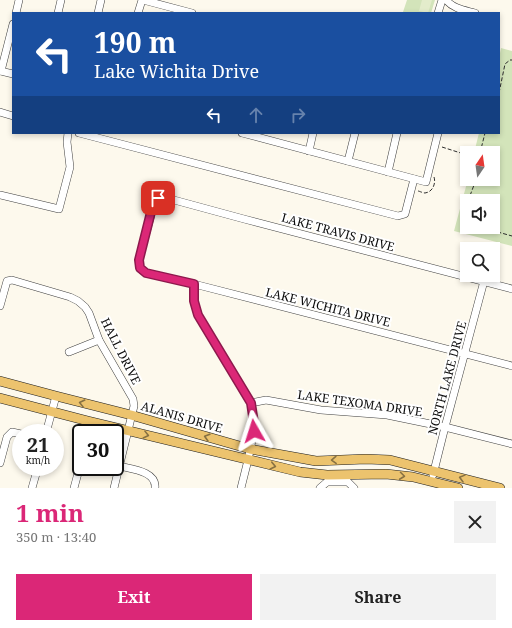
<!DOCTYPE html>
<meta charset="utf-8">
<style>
:root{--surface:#fff;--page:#f2f2f2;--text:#222;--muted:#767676;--accent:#db2777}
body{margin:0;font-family:"Noto Serif",serif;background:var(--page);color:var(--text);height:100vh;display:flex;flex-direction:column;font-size:15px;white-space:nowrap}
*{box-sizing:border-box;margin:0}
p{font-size:13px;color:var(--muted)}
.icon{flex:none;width:22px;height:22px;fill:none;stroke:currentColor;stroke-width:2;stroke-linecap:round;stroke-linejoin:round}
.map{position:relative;height:488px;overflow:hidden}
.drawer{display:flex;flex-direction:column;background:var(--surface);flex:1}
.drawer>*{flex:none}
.top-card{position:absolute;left:12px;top:12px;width:488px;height:122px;border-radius:0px;box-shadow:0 2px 6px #0003;background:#1a4fa0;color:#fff;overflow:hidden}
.needle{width:26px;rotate:13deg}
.fabs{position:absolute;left:460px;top:146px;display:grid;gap:8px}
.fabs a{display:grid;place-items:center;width:40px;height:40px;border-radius:0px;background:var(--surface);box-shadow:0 2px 6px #0003;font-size:20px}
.speed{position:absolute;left:12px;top:424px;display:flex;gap:8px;font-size:20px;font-weight:700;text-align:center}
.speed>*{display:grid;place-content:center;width:52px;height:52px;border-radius:50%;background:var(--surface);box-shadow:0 2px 6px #0003;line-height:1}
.speed small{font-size:10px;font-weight:400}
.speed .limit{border:2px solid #111;border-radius:6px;background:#fff;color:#111}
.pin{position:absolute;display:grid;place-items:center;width:34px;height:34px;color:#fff;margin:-17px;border-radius:8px;box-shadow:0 2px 6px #0006}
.me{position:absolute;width:44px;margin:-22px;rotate:354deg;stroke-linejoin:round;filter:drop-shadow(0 0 3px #0008)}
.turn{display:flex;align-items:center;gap:14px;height:84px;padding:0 16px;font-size:18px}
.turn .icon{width:52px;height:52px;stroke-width:2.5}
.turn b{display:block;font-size:28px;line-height:34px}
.lanes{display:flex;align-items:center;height:38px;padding:0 16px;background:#0003;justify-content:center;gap:20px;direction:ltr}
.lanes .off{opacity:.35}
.round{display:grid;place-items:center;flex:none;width:42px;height:42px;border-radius:0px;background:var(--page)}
.headline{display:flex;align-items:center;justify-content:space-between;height:68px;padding:0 16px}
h1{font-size:24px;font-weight:700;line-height:30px;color:var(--accent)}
.primary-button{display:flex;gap:8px;margin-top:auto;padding:8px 16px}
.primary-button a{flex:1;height:46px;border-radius:0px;background:var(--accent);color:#fff;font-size:16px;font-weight:700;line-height:46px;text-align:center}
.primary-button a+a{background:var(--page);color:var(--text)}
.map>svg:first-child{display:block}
.green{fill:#d3e4ba;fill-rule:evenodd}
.pitch{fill:#e3eccb}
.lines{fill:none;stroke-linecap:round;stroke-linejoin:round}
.minor-casing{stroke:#3f3f3f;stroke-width:8}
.major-casing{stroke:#1d1d1d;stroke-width:10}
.path{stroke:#2e2e2e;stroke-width:1;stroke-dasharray:4 2;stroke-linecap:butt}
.minor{stroke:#fff;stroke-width:7}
.major{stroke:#ecc36e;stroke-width:9}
.oneway{stroke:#877142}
.route-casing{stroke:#8e194d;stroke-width:10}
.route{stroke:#db2777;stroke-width:7}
.labels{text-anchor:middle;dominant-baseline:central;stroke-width:4;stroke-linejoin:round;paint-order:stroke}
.street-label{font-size:12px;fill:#0c0c0c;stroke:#fff}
</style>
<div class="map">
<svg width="512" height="488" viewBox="0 0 512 488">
<rect width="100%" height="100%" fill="#fdf9ed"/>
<g class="green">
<polygon points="407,0 435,0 431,13 408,13 403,12"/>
<path d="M501,48L512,51V246L454,231L468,179H493V153H474L479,133H499V58ZM467,201H493V227H467Z"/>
</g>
<polygon class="pitch" points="422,0 432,0 428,13 419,11"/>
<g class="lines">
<defs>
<g id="minor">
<polyline points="143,0 192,13"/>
<path d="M446,0C454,9 464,10 475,13"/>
<polyline points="16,13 19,0"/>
<polyline points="58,13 61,0"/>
<polyline points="98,13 101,0"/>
<polyline points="138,13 142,0"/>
<polyline points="438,13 442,0"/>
<polyline points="0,71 13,74"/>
<polyline points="1,71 13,24"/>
<polyline points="0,112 13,116"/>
<polyline points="79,133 398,216 405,214 414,179"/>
<polyline points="242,133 426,182 438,133"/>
<polyline points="309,151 313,133"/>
<polyline points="348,161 355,133"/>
<polyline points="388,172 397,133"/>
<polyline points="0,195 59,209 70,167 67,142 68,133"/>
<polyline points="194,284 194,301 198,315 251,403 254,423 254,431 248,460 241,488"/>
<polyline points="512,289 244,219 163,197 158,198 155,200 139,260 140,269 146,273 194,284 512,366"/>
<polyline points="0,306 7,281 12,280 70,297 78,301 85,307 89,313 99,340 133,399 134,406 114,488"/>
<polyline points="69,352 99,340"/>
<polyline points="251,403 266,400 321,410 387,415 445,427 512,444"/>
<polyline points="46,433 56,396"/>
<polyline points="0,463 7,437 12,432 21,434"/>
<path d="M119,466C131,469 157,471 155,488"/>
<polyline points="433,475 445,427 484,281"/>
<polyline points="32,488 38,467"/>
<polyline points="74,488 81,462"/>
<polyline points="320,488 327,482 348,482 354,488"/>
</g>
<g id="major">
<polyline points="0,381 56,396 131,415 250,449 316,461 366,459 390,460 500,488"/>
<polyline points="0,398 88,421 300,472 327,475 386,474 413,477 458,488"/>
</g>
</defs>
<use href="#minor" class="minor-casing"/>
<use href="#major" class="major-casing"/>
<g class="path">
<polyline points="499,93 505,64 510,60 512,60"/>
<polyline points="442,147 467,155"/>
<polyline points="480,153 485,133"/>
<path d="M418,191C419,191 423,193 425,193C433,192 436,183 434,177"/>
<polyline points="468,201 474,185 475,179"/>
<polyline points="467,203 464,211 463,220 467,223"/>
<polyline points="480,227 512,236"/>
</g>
<use href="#minor" class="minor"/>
<use href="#major" class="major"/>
</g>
<defs><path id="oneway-chevron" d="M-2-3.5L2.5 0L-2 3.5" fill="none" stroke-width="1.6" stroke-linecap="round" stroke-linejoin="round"/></defs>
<g class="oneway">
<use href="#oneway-chevron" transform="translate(82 403) rotate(-166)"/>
<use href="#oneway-chevron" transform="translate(146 435) rotate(14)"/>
<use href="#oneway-chevron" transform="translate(207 437) rotate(-164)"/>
<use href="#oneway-chevron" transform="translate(334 460) rotate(178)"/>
<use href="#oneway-chevron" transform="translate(273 466) rotate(13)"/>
<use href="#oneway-chevron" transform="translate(402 476) rotate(7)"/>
<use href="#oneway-chevron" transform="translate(462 478) rotate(-165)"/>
</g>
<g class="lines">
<defs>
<polyline id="route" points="158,198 154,200 139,260 140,268 146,273 194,284 194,301 198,315 251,403 254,423 254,431"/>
</defs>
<use href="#route" class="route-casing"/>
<use href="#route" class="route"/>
</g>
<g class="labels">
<g class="street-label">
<text transform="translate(338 232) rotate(15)">LAKE TRAVIS DRIVE</text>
<text transform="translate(328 307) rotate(14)">LAKE WICHITA DRIVE</text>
<text transform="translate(121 351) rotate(63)">HALL DRIVE</text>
<text transform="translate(447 378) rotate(-75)">NORTH LAKE DRIVE</text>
<text transform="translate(360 403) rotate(8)">LAKE TEXOMA DRIVE</text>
<text transform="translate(182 417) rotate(16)">ALANIS DRIVE</text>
</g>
</g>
</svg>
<div class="fabs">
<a><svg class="needle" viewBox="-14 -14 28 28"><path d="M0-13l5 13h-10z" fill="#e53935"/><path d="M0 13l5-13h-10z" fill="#767676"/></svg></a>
<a><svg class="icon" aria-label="sound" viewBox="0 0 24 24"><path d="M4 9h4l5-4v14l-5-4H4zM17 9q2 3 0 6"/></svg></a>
<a><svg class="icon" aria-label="search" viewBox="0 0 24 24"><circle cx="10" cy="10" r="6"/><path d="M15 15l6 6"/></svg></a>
</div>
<div class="speed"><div>21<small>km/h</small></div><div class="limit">30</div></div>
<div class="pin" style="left:158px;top:198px;background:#d93025"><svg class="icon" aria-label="arrive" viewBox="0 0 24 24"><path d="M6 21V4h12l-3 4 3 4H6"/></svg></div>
<svg class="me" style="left:254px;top:431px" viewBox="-20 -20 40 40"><path d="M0-17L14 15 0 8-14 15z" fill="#db2777" stroke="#fff" stroke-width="4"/></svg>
<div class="top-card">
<div class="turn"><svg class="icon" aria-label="left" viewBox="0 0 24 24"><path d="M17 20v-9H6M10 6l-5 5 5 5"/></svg><div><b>190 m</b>Lake Wichita Drive</div></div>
<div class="lanes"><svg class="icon" aria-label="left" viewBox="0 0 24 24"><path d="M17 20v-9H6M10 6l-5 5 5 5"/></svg><svg class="icon off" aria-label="ahead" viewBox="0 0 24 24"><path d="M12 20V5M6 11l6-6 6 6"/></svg><svg class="icon off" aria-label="right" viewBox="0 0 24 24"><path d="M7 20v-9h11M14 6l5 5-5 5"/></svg></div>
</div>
</div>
<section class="drawer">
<div class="headline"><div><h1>1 min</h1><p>350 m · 13:40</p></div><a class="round"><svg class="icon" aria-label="close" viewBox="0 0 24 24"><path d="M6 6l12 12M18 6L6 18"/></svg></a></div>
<div class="primary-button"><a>Exit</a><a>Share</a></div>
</section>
